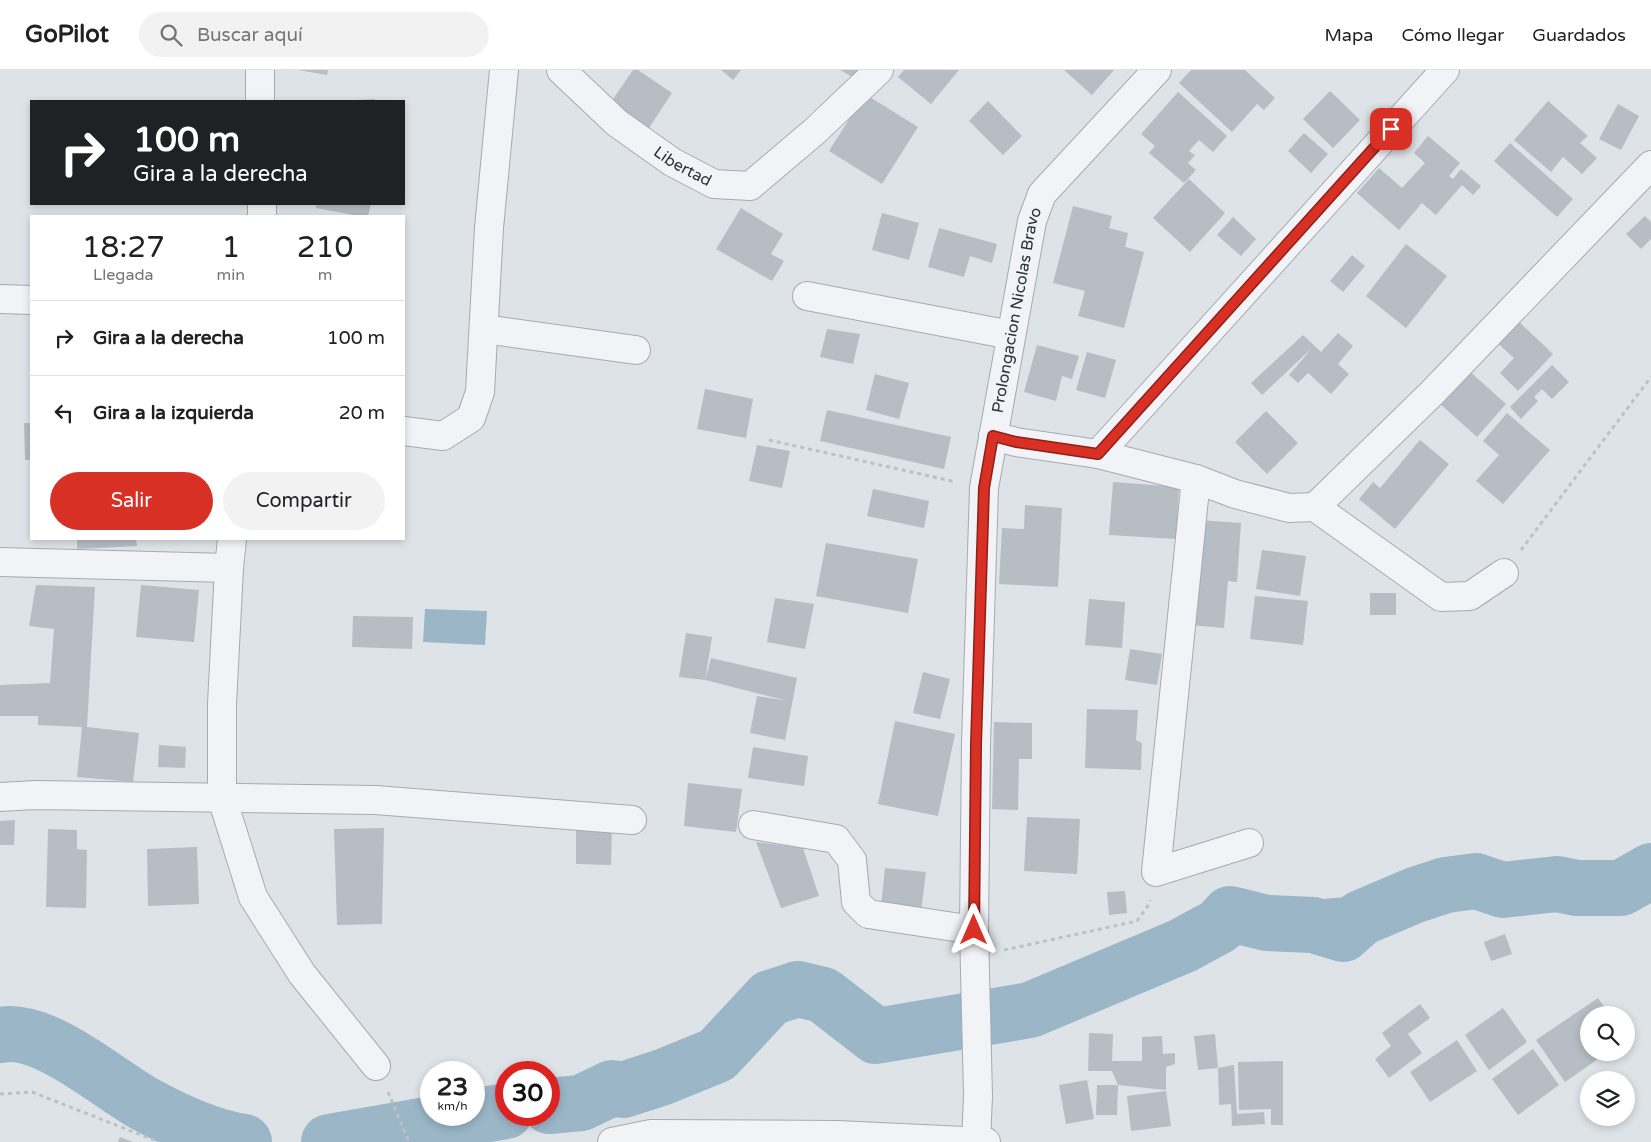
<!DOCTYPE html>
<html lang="es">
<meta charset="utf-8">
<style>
:root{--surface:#fff;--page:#f2f2f2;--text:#202124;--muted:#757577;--line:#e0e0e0;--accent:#d93025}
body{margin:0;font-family:"Varela Round",sans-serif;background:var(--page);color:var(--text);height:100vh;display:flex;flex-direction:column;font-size:19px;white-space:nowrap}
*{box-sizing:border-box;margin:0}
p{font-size:16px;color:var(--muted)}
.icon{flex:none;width:28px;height:28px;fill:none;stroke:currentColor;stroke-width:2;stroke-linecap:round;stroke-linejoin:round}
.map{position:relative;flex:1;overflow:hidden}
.drawer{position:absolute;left:30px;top:145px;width:375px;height:325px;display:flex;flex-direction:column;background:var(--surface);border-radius:0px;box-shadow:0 2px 8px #0003}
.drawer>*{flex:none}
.hud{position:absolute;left:30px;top:30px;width:375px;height:105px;border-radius:0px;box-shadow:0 2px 8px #0003;background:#202124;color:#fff;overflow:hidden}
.buttons{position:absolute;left:1580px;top:936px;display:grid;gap:10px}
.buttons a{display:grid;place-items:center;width:55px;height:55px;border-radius:50%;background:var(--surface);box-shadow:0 2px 8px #0003;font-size:25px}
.speed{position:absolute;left:420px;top:991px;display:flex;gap:10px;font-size:25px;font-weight:700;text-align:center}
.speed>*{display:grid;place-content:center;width:65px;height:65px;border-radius:50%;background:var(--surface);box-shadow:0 2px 8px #0003;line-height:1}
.speed small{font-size:12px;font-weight:400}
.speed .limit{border:8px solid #d22;background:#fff;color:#111}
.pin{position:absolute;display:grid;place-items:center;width:42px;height:42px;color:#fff;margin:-21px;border-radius:10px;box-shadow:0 2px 8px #0006}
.me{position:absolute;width:55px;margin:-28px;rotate:0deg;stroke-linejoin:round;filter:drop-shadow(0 0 4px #0008)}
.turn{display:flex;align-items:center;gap:18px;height:105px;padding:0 20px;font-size:22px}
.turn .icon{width:65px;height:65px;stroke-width:2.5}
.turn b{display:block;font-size:35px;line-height:42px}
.eta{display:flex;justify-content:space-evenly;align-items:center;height:85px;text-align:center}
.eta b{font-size:30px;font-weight:600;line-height:35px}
.primary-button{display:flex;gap:10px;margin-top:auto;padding:10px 20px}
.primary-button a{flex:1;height:58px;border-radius:30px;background:var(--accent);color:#fff;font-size:20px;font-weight:600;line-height:58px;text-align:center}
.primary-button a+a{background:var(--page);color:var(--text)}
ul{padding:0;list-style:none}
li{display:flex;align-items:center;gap:15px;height:75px;padding:0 20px;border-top:1px solid var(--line)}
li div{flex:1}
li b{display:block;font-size:19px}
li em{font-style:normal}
header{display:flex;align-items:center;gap:30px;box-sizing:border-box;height:70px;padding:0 25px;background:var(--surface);border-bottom:1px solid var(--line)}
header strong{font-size:24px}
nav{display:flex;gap:28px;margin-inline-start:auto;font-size:18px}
.search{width:350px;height:45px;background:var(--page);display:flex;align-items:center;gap:12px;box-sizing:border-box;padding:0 18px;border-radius:28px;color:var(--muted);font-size:19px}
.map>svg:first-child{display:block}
.water{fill:#9ab6c7}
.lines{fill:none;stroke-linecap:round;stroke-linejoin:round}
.stream{stroke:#9ab6c7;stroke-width:10}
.river{stroke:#9ab6c7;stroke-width:56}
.building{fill:#b6bdc4}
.street-casing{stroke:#a4abb1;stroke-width:30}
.path{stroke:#bdc1c6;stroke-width:3;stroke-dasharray:4 4;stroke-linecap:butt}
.street{stroke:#f1f3f6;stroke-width:28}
.route-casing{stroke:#8d1f18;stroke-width:12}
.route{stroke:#d93025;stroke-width:9}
.labels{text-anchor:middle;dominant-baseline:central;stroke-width:4;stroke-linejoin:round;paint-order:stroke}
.street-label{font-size:16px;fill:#28333e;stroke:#eef2f5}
</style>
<header>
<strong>GoPilot</strong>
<div class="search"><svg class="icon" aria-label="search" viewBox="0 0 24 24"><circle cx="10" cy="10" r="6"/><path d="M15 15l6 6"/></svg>Buscar aquí</div>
<nav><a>Mapa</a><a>Cómo llegar</a><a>Guardados</a></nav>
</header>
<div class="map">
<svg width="1651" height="1072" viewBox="0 0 1651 1072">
<rect width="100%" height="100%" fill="#dee3e7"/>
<polygon class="water" points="425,539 487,541 485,575 423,572"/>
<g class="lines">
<polyline class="stream" points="1261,852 1311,835 1360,831 1393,835"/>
<g class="river">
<path d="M0,965C44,956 107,1013 145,1034C174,1050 211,1067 244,1072"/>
<polyline points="549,1036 581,1033 612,1018 623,1020 663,1007 717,985 770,928 798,919 823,925 876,966 1030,940 1182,876 1219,856 1230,844 1267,853 1313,855 1343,864 1361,848 1415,825 1446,815 1476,811 1503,820 1557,814 1577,818 1621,818 1651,801"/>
<polyline points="329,1072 506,1041"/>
</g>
</g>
<g class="building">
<polygon points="298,0 328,0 327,5"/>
<polygon points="633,0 638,0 672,23 649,58 611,32"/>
<polygon points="721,0 741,0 733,10"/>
<polygon points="840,0 859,0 854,8"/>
<polygon points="904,0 959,0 931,34 898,7"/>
<polygon points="1064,0 1114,0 1092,25"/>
<polygon points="1191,0 1245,0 1275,28 1264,40 1257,34 1232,62 1179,13"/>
<polygon points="1330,21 1360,50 1333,78 1303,49"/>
<polygon points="1178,22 1227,66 1213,82 1199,70 1189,81 1195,85 1188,93 1196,100 1184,113 1149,83 1155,76 1141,64"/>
<polygon points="865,24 918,57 882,114 829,81"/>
<polygon points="375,29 375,31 355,31 355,30"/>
<polygon points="988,31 1022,66 1003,85 969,51"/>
<polygon points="1548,31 1588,66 1580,73 1597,88 1582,104 1563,87 1551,102 1514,70"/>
<polygon points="1618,34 1639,46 1621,80 1599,69"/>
<polygon points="1304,63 1328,84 1311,103 1288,81"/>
<polygon points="1428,66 1460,93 1449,106 1453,109 1461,99 1481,116 1473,125 1462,115 1436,145 1422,133 1399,160 1357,123 1379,98 1402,118 1425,93 1414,83"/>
<polygon points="1510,73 1573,129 1557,147 1494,91"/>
<polygon points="1189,109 1225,143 1190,182 1153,148"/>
<polygon points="317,134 371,134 368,146 359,146 316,138"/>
<polygon points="1073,136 1112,146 1109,158 1128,163 1125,177 1144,182 1124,258 1078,246 1085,221 1053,213"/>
<polygon points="741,138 783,164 771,184 784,191 772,211 716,179"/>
<polygon points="882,143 919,153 909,190 872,180"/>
<polygon points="1645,146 1651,152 1651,169 1641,179 1626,164"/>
<polygon points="1233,147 1256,169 1241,186 1217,165"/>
<polygon points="939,158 997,174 992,193 970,186 964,207 928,197"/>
<polygon points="1406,174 1447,206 1406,258 1366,226"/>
<polygon points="1352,185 1365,196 1343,222 1330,211"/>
<polygon points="1515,248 1553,284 1518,321 1500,303 1514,288 1494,270"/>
<polygon points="827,259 860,264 853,294 820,287"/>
<polygon points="1338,263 1353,276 1338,294 1349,304 1331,324 1308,303 1298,313 1289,305 1312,278 1262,325 1251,313 1303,265 1321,282"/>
<polygon points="1037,275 1079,286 1072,309 1062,306 1056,331 1024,322"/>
<polygon points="1087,282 1116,290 1105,328 1076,320"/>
<polygon points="1552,295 1569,312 1552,329 1542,319 1534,327 1538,331 1521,349 1510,337"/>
<polygon points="1467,299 1506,334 1477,367 1438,332"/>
<polygon points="875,304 909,313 899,349 866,340"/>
<polygon points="705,319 753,329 746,368 697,359"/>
<polygon points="827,340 951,367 944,399 820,371"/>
<polygon points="1266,341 1298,373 1267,404 1235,372"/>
<polygon points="1507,343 1550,380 1503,434 1476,411 1499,385 1483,371"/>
<polygon points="24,353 31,353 31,390 25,390"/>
<polygon points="1420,370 1449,394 1395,459 1359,429 1373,412 1380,418"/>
<polygon points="757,375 790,381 782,418 749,411"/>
<polygon points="1113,412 1179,417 1176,469 1109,465"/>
<polygon points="873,419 929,431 924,458 867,446"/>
<polygon points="1025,435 1062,438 1058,517 999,514 1002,458 1024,459"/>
<polygon points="1198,450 1241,453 1237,512 1228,511 1224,558 1190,555"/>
<polygon points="77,469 136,469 137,476 77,479"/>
<polygon points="826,473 918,489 908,543 816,526"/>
<polygon points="1262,480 1306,486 1300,526 1256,519"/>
<polygon points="36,515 95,517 87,657 139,663 133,712 77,707 82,657 38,655 38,646 0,646 0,615 50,613 54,559 29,556"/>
<polygon points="141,515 199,520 194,572 136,567"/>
<rect x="1370" y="523" width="26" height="22"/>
<polygon points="1255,526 1308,531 1303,575 1250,569"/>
<polygon points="775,528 814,534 805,579 767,572"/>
<polygon points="1089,529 1125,532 1122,578 1085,575"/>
<polygon points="353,546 413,547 412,579 352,577"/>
<polygon points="686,563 712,567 705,610 679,607"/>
<polygon points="1130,579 1162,584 1157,615 1125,610"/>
<polygon points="711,588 797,608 785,670 750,663 757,626 788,631 705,610"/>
<polygon points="923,602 950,609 940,649 913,643"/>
<polygon points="1087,639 1138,640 1136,670 1142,673 1141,700 1085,698"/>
<polygon points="895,651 955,664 938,746 878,734"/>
<polygon points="994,652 1032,653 1032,689 1019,689 1018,740 992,739"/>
<polygon points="159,675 186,677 185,698 158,697"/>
<polygon points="753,677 808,686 804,716 748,708"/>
<polygon points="688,713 742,719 736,762 684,756"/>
<polygon points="1027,747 1080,749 1077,804 1024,801"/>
<polygon points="15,750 14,775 0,775 0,751"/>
<polygon points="576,754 612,754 611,795 576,794"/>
<polygon points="384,758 382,854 337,855 334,759"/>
<polygon points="48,759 77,760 77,779 87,780 86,838 46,837"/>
<polygon points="756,772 803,778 819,826 781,838"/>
<polygon points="197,777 199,834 148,836 147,779"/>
<polygon points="885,798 926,802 921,842 881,837"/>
<polygon points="1125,821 1127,843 1109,845 1107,822"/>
<polygon points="1505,864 1512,884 1491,891 1484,872"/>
<polygon points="1598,928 1610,945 1589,945 1589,982 1608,982 1565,1012 1536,970"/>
<polygon points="1420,934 1430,948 1408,964 1422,983 1389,1008 1375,989 1391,976 1382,963"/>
<polygon points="1503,938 1527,972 1489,1000 1465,965"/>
<polygon points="1089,963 1113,964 1112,991 1142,991 1142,967 1162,966 1163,984 1175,983 1175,994 1166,997 1166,1020 1118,1015 1117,1045 1096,1045 1097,1015 1118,1015 1112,1001 1088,1001"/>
<polygon points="1215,964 1218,998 1234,995 1237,1044 1264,1042 1265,1054 1232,1056 1231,1034 1219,1035 1218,998 1198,1000 1194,966"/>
<polygon points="1457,970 1477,1001 1430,1032 1410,1002"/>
<polygon points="1533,979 1559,1015 1518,1045 1492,1009"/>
<polygon points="1283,991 1283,1055 1271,1055 1271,1039 1239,1040 1238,992"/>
<polygon points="1087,1010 1094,1049 1066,1054 1059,1015"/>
<polygon points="1166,1021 1171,1056 1131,1061 1127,1026"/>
<polygon points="120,1067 133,1072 118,1072"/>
</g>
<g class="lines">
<defs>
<g id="street">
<polyline points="260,0 260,31"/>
<path id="s1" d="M561,0L617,53L672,92L714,114L750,116L815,61L879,0"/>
<polyline points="262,134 262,146"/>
<polyline points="807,226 1011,265"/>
<polyline points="0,229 31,230"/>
<polyline points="484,259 636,280"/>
<polyline points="404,361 443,366 471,348 480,322 489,158 504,0"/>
<polyline points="993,366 1016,372 1098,384 1196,409 1235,424 1289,438 1315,437 1432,323 1651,95"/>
<polyline points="1098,384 1445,0"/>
<polyline points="1196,409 1156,802 1249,773"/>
<polyline points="1315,437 1441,527 1470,526 1504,503"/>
<polyline points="232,469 229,498 222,634 222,728 253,827 302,904 376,996"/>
<polyline points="0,492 229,498"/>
<polyline points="0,727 35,725 375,730 632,750"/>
<polyline points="753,755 836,769 852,790 856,832 868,844 974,860"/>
<polyline points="612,1072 651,1064 837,1065 986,1072"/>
<path id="s2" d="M976,1072L978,1026L974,860L976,674L984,418L1032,151L1042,124L1157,0"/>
</g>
</defs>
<use href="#street" class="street-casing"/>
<g class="path">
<polyline points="769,370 956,412"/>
<polyline points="1521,480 1651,307"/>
<polyline points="1004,880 1137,851 1149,834 1150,830"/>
<polyline points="388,1022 409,1072"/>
<polyline points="0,1024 32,1022 159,1072"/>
</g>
<use href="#street" class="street"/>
</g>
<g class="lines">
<defs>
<polyline id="route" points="974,860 976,674 981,513 984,418 993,366 1016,372 1098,384 1391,59"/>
</defs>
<use href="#route" class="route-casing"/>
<use href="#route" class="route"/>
</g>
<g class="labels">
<g class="street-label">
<text stroke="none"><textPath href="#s1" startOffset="156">Libertad</textPath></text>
<text stroke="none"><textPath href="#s2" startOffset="835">Prolongacion Nicolas Bravo</textPath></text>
</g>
</g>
</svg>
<div class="buttons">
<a><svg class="icon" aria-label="search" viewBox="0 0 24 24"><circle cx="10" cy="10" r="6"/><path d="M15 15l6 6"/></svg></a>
<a><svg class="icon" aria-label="layers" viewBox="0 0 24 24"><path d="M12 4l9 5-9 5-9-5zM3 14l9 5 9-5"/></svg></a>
</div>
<div class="speed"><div>23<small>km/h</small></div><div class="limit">30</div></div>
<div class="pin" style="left:1391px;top:59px;background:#d93025"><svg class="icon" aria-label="arrive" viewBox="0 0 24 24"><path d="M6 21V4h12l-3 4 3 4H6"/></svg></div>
<svg class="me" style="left:974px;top:860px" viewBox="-20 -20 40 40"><path d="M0-17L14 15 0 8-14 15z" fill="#d93025" stroke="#fff" stroke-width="4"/></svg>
<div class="hud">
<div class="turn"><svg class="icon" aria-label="right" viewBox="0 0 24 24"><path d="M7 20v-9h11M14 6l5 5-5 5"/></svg><div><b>100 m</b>Gira a la derecha</div></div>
</div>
<section class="drawer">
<div class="eta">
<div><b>18:27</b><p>Llegada</p></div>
<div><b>1</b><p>min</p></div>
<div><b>210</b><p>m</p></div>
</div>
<ul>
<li><svg class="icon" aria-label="right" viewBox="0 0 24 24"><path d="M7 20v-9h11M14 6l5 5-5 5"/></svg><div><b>Gira a la derecha</b></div><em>100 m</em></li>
<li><svg class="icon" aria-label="left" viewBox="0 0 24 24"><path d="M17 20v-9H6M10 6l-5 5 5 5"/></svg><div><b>Gira a la izquierda</b></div><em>20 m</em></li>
</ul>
<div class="primary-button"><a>Salir</a><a>Compartir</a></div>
</section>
</div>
